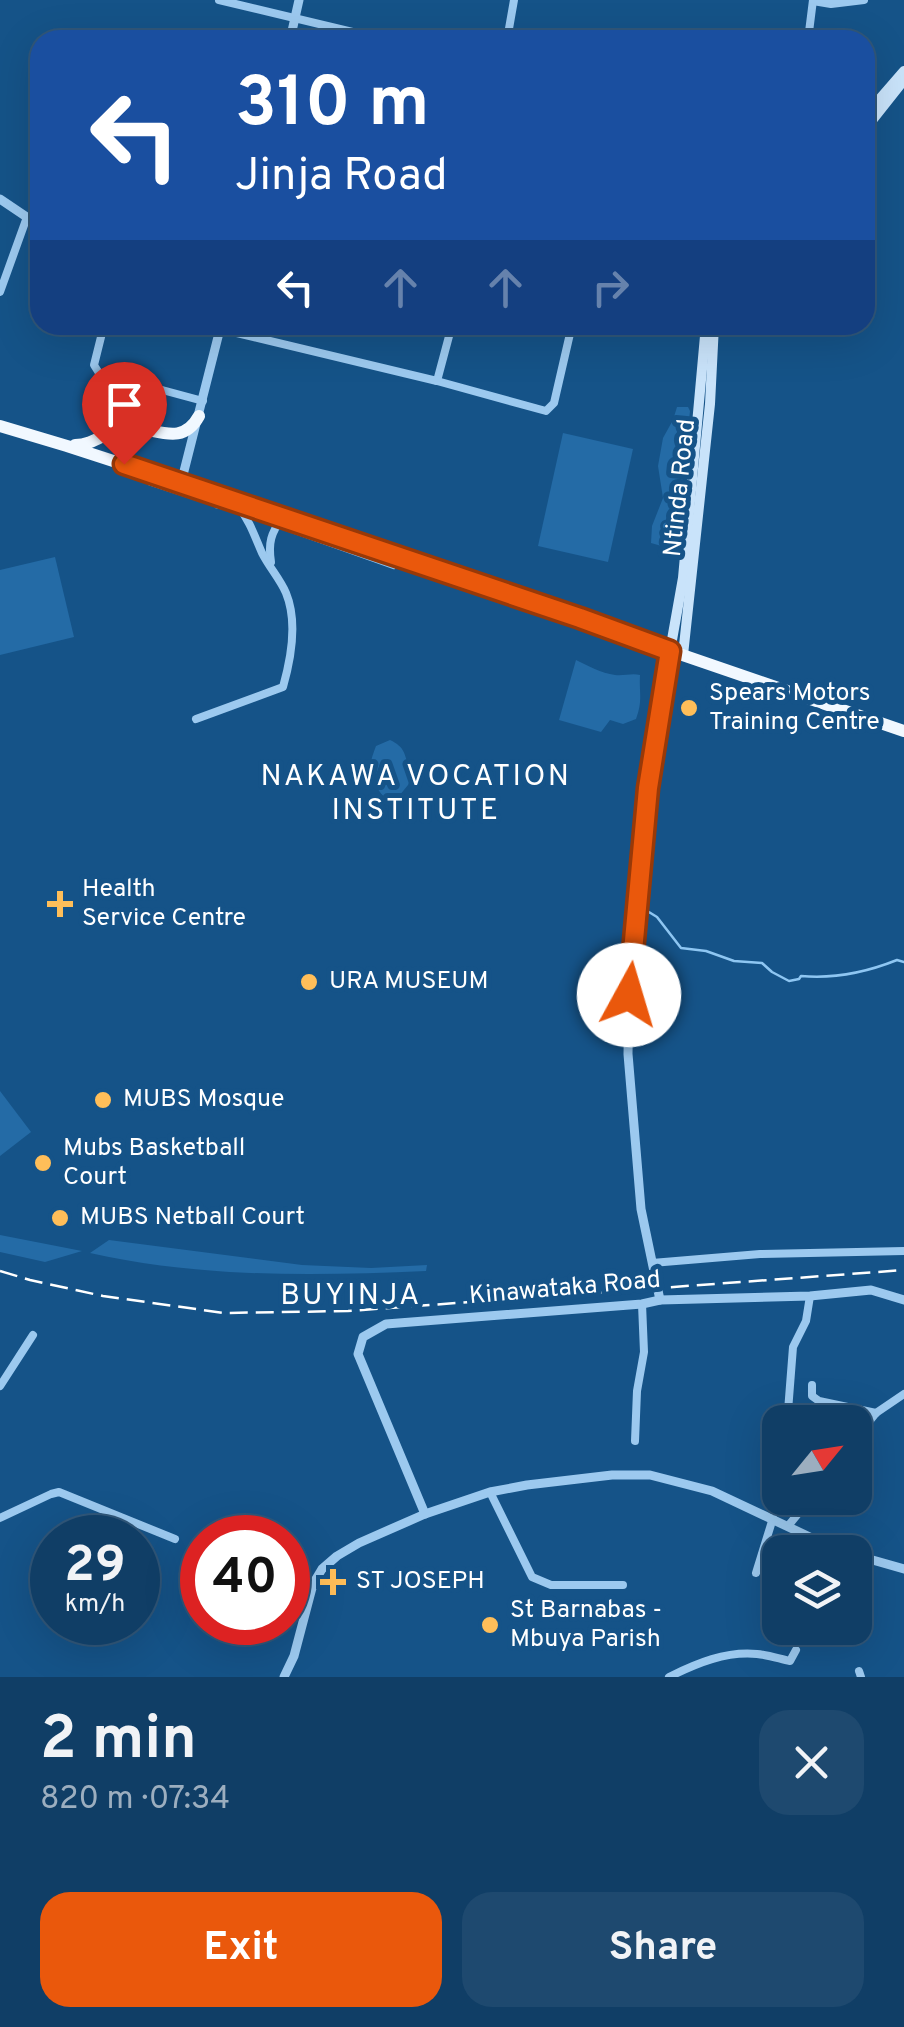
<!DOCTYPE html>
<meta charset="utf-8">
<style>
:root{--surface:#103e66;--page:#1e496f;--text:#f1f3f6;--muted:#9caebf;--line:#30577a;--accent:#ea580c}
body{margin:0;font-family:Overpass,sans-serif;background:var(--page);color:var(--text);height:100vh;display:flex;flex-direction:column;font-size:38px;white-space:nowrap}
*{box-sizing:border-box;margin:0}
p{font-size:32px;color:var(--muted)}
.icon{flex:none;width:55px;height:55px;fill:none;stroke:currentColor;stroke-width:2;stroke-linecap:round;stroke-linejoin:round}
.map{position:relative;height:1677px;overflow:hidden}
.side{display:flex;flex-direction:column;background:var(--surface);flex:1}
.side>*{flex:none}
.banner{position:absolute;left:30px;top:30px;width:845px;height:305px;border-radius:30px;box-shadow:0 10px 40px #0002,0 0 0 2px var(--line);background:#1a4fa0;color:#fff;overflow:hidden}
.needle{width:65px;rotate:60deg}
.buttons{position:absolute;left:762px;top:1405px;display:grid;gap:20px}
.buttons a{display:grid;place-items:center;width:110px;height:110px;border-radius:20px;background:var(--surface);box-shadow:0 10px 40px #0002,0 0 0 2px var(--line);font-size:50px}
.speed{position:absolute;left:30px;top:1515px;display:flex;gap:20px;font-size:50px;font-weight:700;text-align:center}
.speed>*{display:grid;place-content:center;width:130px;height:130px;border-radius:50%;background:var(--surface);box-shadow:0 10px 40px #0002,0 0 0 2px var(--line);line-height:1}
.speed small{font-size:25px;font-weight:400}
.speed .limit{border:15px solid #d22;background:#fff;color:#111}
.pin{position:absolute;display:grid;place-items:center;width:85px;height:85px;color:#fff;margin:-102px -42px;border-radius:50% 50% 50% 0;rotate:-45deg;box-shadow:0 0 10px #0007}
.pin .icon{rotate:45deg}
.me{position:absolute;width:110px;margin:-55px;rotate:6deg;stroke-linejoin:round;filter:drop-shadow(0 0 8px #0008)}
.turn{display:flex;align-items:center;gap:35px;height:210px;padding:0 40px;font-size:45px}
.turn .icon{width:130px;height:130px;stroke-width:2.5}
.turn b{display:block;font-size:70px;line-height:85px}
.lanes{display:flex;align-items:center;height:95px;padding:0 40px;background:#0003;justify-content:center;gap:50px;direction:ltr}
.lanes .off{opacity:.35}
.round{display:grid;place-items:center;flex:none;width:105px;height:105px;border-radius:30px;background:var(--page)}
.head{display:flex;align-items:center;justify-content:space-between;height:170px;padding:0 40px}
h1{font-size:60px;font-weight:700;line-height:75px}
.action{display:flex;gap:20px;margin-top:auto;padding:20px 40px}
.action a{flex:1;height:115px;border-radius:30px;background:var(--accent);color:#fff;font-size:40px;font-weight:700;line-height:115px;text-align:center}
.action a+a{background:var(--page);color:var(--text)}
.map>svg:first-child{display:block}
.green{fill:#246ba6}
.lines{fill:none;stroke-linecap:round;stroke-linejoin:round}
.stream{stroke:#8ec6f2;stroke-width:2.5}
.minor{stroke:#9cc9ef;stroke-width:8}
.tertiary{stroke:#9cc9ef;stroke-width:9}
.secondary{stroke:#c9e3fa;stroke-width:10}
.trunk{stroke:#f1f8ff;stroke-width:12}
.rail{stroke:#fff;stroke-width:2.5;stroke-dasharray:18 8;stroke-linecap:butt}
.route-casing{stroke:#983908;stroke-width:25}
.route{stroke:#ea580c;stroke-width:18}
.poi-dot{fill:#ffbe59;stroke:#155388;stroke-width:4}
.labels{text-anchor:middle;dominant-baseline:central;stroke-width:10;stroke-linejoin:round;paint-order:stroke}
.street-label{font-size:25px;fill:#fff;stroke:#155388}
.poi-label{font-size:25px;fill:#fff;stroke:#155388;text-anchor:start}
.quarter-label{font-size:30px;letter-spacing:2.5px;fill:#fff;stroke:#155388}
</style>
<div class="map">
<svg width="904" height="1677" viewBox="0 0 904 1677">
<rect width="100%" height="100%" fill="#155388"/>
<g class="green">
<polygon points="677,407 688,407 690,411 678,525 679,545 672,549 651,543 652,526 663,498 658,466 663,438 673,420"/>
<polygon points="563,433 633,449 608,562 538,546"/>
<polygon points="55,557 74,637 0,655 0,570"/>
<path d="M576,660C588,666 601,673 615,675C624,676 632,673 640,675C639,694 643,700 636,719L623,724L610,720L601,732L559,720Z"/>
<path d="M390,740C409,749 402,757 413,772L408,785L399,796H383C368,777 367,769 376,746Z"/>
<polygon points="0,1091 31,1132 0,1156"/>
<polygon points="0,1235 82,1251 45,1262 0,1252"/>
<path d="M109,1240L302,1265L371,1268L427,1265L426,1271C313,1276 202,1278 90,1253Z"/>
</g>
<g class="lines">
<g class="stream">
<polyline points="149,484 210,504"/>
<polyline points="216,507 238,511"/>
<polyline points="250,517 394,568"/>
<path d="M644,909L657,917L681,948L706,951L734,961L762,963L772,972L789,981L799,979L801,976C834,979 867,972 897,960L904,962"/>
</g>
<g class="minor">
<polyline points="219,0 386,40"/>
<polyline points="813,1 831,4 864,0"/>
<polyline points="507,40 514,0"/>
<polyline points="808,40 813,0"/>
<polyline points="0,292 27,217"/>
<polyline points="104,325 94,365 99,373 203,401"/>
<polyline points="220,329 437,381 546,411 554,403 572,325"/>
<polyline points="437,381 452,325"/>
<path d="M271,562C268,543 271,533 282,518"/>
<path d="M196,719L283,687C291,659 298,622 286,593C280,579 269,567 262,553C253,532 251,524 237,504"/>
<polyline points="652,1263 760,1254 904,1251"/>
<polyline points="812,1385 812,1396 819,1401 876,1413"/>
<polyline points="0,1386 33,1335"/>
<polyline points="788,1411 793,1347 806,1321 810,1296"/>
<polyline points="855,1439 876,1413 904,1394"/>
<polyline points="635,1441 637,1391 644,1352 642,1304"/>
<polyline points="490,1492 532,1577 551,1585 623,1585"/>
<polyline points="0,1518 51,1494 59,1492 175,1539"/>
<polyline points="788,1526 811,1498"/>
<polyline points="756,1573 773,1518"/>
<polyline points="859,1671 861,1677"/>
<path d="M669,1677C697,1663 726,1651 757,1654C769,1655 780,1659 790,1661L796,1650"/>
</g>
<g class="tertiary">
<polyline points="290,40 299,0"/>
<polyline points="0,199 40,226"/>
<polyline points="181,483 221,325"/>
<polyline points="660,1300 641,1209 628,1054 629,995 648,788 670,651"/>
<polyline points="425,1514 358,1354 363,1337 386,1324 642,1304 660,1300 810,1296 871,1290 904,1300"/>
<polyline points="855,1555 904,1569"/>
<polyline points="284,1677 294,1656 313,1584 322,1569 337,1556 359,1543 425,1514 490,1492 527,1485 612,1475 650,1475 712,1491 814,1539 848,1552"/>
</g>
<g class="secondary">
<polyline points="865,116 904,71"/>
<polyline points="865,127 870,123 904,80"/>
<polyline points="670,651 683,578 706,325"/>
<polyline points="683,655 710,404 714,325"/>
</g>
<g class="trunk">
<polyline points="0,426 67,446 181,483 904,731"/>
<path d="M75,445C92,445 103,434 119,429C149,421 179,452 199,416"/>
</g>
<polyline class="rail" points="0,1271 30,1280 103,1296 224,1313 348,1311 904,1270"/>
</g>
<g class="lines">
<defs>
<polyline id="route" points="124,464 580,618 670,651 648,788 629,995"/>
</defs>
<use href="#route" class="route-casing"/>
<use href="#route" class="route"/>
</g>
<g class="poi-dot">
<circle cx="689" cy="708" r="10"/>
<path d="M55 889h10v10h10v10h-10v10h-10v-10h-10v-10h10z"/>
<circle cx="309" cy="982" r="10"/>
<circle cx="103" cy="1100" r="10"/>
<circle cx="43" cy="1163" r="10"/>
<circle cx="60" cy="1218" r="10"/>
<path d="M328 1567h10v10h10v10h-10v10h-10v-10h-10v-10h10z"/>
<circle cx="490" cy="1625" r="10"/>
</g>
<g class="labels">
<g class="street-label">
<text transform="translate(681 488) rotate(-84)">Ntinda Road</text>
<text transform="translate(565 1289) rotate(-5)">Kinawataka Road</text>
</g>
<g class="poi-label">
<text x="709" y="694">Spears Motors<tspan x="709" dy="29">Training Centre</tspan></text>
<text x="82" y="890">Health<tspan x="82" dy="29">Service Centre</tspan></text>
<text x="329" y="982">URA MUSEUM</text>
<text x="123" y="1100">MUBS Mosque</text>
<text x="63" y="1149">Mubs Basketball<tspan x="63" dy="29">Court</tspan></text>
<text x="80" y="1218">MUBS Netball Court</text>
<text x="356" y="1582">ST JOSEPH</text>
<text x="510" y="1611">St Barnabas -<tspan x="510" dy="29">Mbuya Parish</tspan></text>
</g>
<g class="quarter-label">
<text x="416" y="777">NAKAWA VOCATION<tspan x="416" dy="34">INSTITUTE</tspan></text>
<text x="351" y="1296">BUYINJA</text>
</g>
</g>
</svg>
<div class="buttons">
<a><svg class="needle" viewBox="-14 -14 28 28"><path d="M0-13l5 13h-10z" fill="#e53935"/><path d="M0 13l5-13h-10z" fill="#9caebf"/></svg></a>
<a><svg class="icon" aria-label="layers" viewBox="0 0 24 24"><path d="M12 4l9 5-9 5-9-5zM3 14l9 5 9-5"/></svg></a>
</div>
<div class="speed"><div>29<small>km/h</small></div><div class="limit">40</div></div>
<div class="pin" style="left:124px;top:464px;background:#d93025"><svg class="icon" aria-label="arrive" viewBox="0 0 24 24"><path d="M6 21V4h12l-3 4 3 4H6"/></svg></div>
<svg class="me" style="left:629px;top:995px" viewBox="-20 -20 40 40"><circle r="19" fill="#fff"/><path d="M0-13L10 11 0 6-10 11z" fill="#ea580c"/></svg>
<div class="banner">
<div class="turn"><svg class="icon" aria-label="left" viewBox="0 0 24 24"><path d="M17 20v-9H6M10 6l-5 5 5 5"/></svg><div><b>310 m</b>Jinja Road</div></div>
<div class="lanes"><svg class="icon" aria-label="left" viewBox="0 0 24 24"><path d="M17 20v-9H6M10 6l-5 5 5 5"/></svg><svg class="icon off" aria-label="ahead" viewBox="0 0 24 24"><path d="M12 20V5M6 11l6-6 6 6"/></svg><svg class="icon off" aria-label="ahead" viewBox="0 0 24 24"><path d="M12 20V5M6 11l6-6 6 6"/></svg><svg class="icon off" aria-label="right" viewBox="0 0 24 24"><path d="M7 20v-9h11M14 6l5 5-5 5"/></svg></div>
</div>
</div>
<section class="side">
<div class="head"><div><h1>2 min</h1><p>820 m · 07:34</p></div><a class="round"><svg class="icon" aria-label="close" viewBox="0 0 24 24"><path d="M6 6l12 12M18 6L6 18"/></svg></a></div>
<div class="action"><a>Exit</a><a>Share</a></div>
</section>
